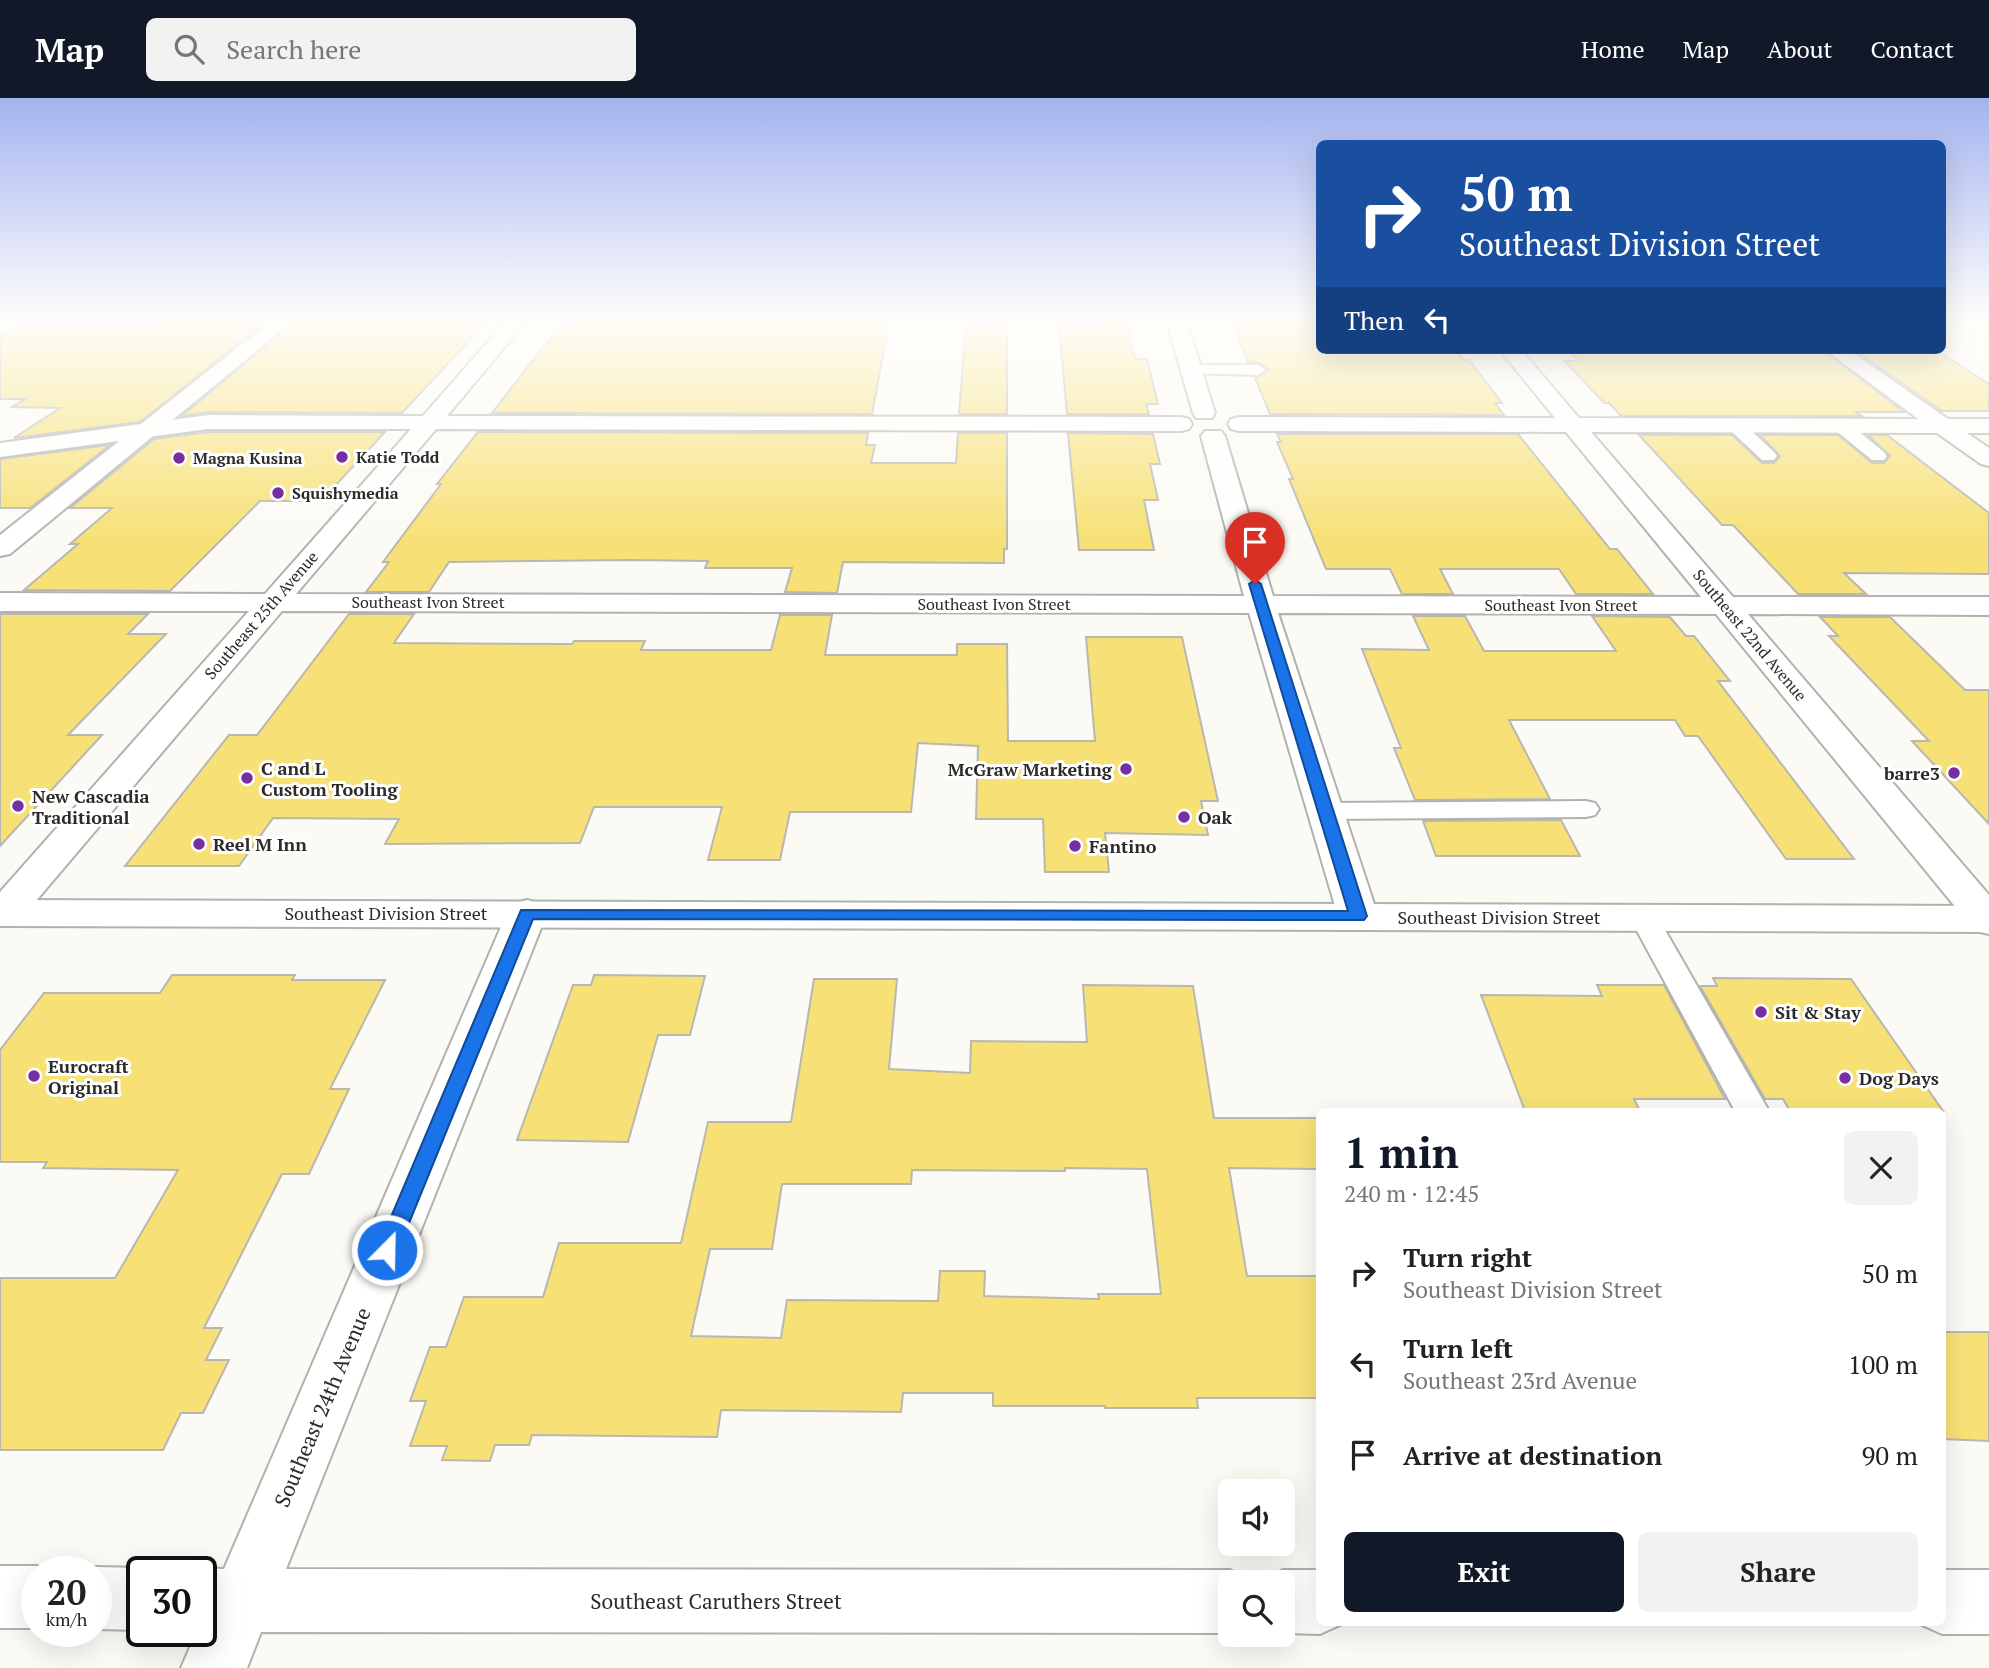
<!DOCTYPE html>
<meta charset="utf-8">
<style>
:root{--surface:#fff;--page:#f2f2f2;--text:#222;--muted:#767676;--accent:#111827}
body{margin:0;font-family:"PT Serif",serif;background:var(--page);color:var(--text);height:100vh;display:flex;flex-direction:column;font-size:26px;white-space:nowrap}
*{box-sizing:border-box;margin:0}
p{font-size:23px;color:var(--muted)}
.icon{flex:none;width:38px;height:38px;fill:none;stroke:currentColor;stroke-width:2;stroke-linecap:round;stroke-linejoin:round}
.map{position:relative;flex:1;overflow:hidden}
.drawer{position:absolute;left:1316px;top:1010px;width:630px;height:518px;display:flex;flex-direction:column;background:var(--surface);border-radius:10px;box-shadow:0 7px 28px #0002}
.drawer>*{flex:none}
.guide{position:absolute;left:1316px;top:42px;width:630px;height:214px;border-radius:10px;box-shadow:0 7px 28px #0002;background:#1a4fa0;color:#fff;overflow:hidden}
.fabs{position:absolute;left:1218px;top:1381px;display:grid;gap:14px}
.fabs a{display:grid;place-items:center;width:77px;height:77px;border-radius:10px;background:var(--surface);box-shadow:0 7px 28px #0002;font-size:35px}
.speed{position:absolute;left:21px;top:1458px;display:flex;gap:14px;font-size:35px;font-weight:700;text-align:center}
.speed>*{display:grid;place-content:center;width:91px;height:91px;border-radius:50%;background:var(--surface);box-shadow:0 7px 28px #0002;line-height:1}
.speed small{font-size:18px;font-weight:400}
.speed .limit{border:4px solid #111;border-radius:10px;background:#fff;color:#111}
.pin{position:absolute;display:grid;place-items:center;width:60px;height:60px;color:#fff;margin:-72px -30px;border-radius:50% 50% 50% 0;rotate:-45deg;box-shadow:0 0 7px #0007}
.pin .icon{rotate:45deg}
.me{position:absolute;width:77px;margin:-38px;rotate:23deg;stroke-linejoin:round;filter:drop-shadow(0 0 5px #0008)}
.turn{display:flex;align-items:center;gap:24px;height:147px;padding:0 28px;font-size:32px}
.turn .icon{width:91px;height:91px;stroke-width:2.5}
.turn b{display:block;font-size:49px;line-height:60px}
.then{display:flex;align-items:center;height:66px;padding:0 28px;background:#0003;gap:14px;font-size:26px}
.round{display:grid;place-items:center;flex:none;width:74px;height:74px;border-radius:10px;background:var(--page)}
.overview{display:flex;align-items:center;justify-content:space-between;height:119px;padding:0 28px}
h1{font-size:42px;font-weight:600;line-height:52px;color:var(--accent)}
.cta{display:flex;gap:14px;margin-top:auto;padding:14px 28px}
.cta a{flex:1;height:80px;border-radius:10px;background:var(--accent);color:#fff;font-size:28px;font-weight:600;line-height:80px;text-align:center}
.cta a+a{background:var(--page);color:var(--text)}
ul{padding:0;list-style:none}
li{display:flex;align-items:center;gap:21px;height:91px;padding:0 28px}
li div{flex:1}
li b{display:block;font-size:26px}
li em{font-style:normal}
header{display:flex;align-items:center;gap:42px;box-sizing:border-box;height:98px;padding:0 35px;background:var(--accent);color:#fff}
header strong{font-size:33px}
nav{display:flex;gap:38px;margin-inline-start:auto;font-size:24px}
.search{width:490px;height:63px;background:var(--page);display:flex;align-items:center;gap:18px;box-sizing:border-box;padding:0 24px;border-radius:10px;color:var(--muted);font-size:26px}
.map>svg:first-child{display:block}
.building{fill:#f7e177;stroke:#b8b7b1;stroke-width:2;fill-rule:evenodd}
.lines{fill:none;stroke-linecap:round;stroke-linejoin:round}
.lane-casing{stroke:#b2b1ac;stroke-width:4}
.street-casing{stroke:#b2b1ac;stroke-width:4}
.secondary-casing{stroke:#b2b1ac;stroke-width:4}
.lane{fill:#fff;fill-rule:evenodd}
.street{fill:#fff;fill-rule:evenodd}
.secondary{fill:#fff;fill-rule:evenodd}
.route{fill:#1a73e8;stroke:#114b97;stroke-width:2}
.poi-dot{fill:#792ea0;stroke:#fff;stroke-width:2.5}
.labels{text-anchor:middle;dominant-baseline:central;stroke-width:6;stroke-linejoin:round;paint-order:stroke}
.far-poi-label{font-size:16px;font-weight:bold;fill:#2c2b29;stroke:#fff;text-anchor:start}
.far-street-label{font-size:16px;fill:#2c2b29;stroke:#fff}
.poi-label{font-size:18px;font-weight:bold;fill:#2c2b29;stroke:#fff;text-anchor:start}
.street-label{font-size:18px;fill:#2c2b29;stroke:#fff}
.near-street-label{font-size:21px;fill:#2c2b29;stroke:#fff}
</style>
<header>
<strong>Map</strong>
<div class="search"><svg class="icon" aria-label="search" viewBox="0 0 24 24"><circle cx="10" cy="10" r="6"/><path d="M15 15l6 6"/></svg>Search here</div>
<nav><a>Home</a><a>Map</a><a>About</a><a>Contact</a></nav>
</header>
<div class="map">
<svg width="1989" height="1570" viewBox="0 0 1989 1570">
<rect width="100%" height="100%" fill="#fcfaf4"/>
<g class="building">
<polygon points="167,221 269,221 140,324 14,340 60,310 12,309 25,301 0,301 0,240 24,226 159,227"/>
<polygon points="298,221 423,221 487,224 402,315 208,314 182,318"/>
<polygon points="1232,223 1317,223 1320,252 1456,252 1464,262 1469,262 1502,305 1495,305 1504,317 1270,316 1255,280 1259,279 1268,271 1259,265 1248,264"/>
<polygon points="563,224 777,224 889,225 872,316 492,315"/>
<polygon points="1127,225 1135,261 1147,261 1158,306 1146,306 1149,316 1067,316 1059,226"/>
<polygon points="966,226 1007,226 1007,316 959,316"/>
<polygon points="1569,252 1823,252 1904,314 1856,314 1862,318 1621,318 1609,305 1604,305 1565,263 1578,263"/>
<polygon points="1854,252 1936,252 1989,286 1989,313 1942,313"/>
<polygon points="208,334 385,334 321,403 260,403 170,493 24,492 78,446 70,446 112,410 70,410 154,341"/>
<polygon points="478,334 868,335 866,347 875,347 871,365 956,365 958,335 1007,335 1007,451 1004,451 1004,465 843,464 837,495 785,494 792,470 705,470 708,463 631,462 449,464 429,494 366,494 389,464 383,464 441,386 437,386"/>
<polygon points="1068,335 1153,336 1160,366 1150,366 1158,402 1144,402 1154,452 1079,452"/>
<polygon points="1277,336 1518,336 1610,451 1617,451 1653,496 1576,496 1559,471 1440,471 1453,496 1402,496 1390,471 1326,471 1289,381 1293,381 1277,344 1281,344"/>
<polygon points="1639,337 1732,337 1762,365 1774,365 1780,358 1760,337 1838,337 1872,365 1884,365 1890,358 1868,337 1887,337 1989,415 1989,476 1844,475 1866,496 1798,496 1733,427 1722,427"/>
<polygon points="110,347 30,410 0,410 0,361"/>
<polygon points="0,516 148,516 128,536 166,536 68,637 102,637 0,748"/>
<polygon points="349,516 414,516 394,545 572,546 574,543 645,543 641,552 771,552 780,517 832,517 825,557 957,557 957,546 1007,546 1008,643 1095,643 1086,539 1182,539 1218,703 1201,703 1208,737 1105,735 1109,774 1045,774 1043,721 976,721 978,648 918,645 911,714 790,714 780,762 708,762 722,709 594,709 580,745 385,746 399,721 273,720 239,768 125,768 229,637 257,637"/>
<polygon points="1413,518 1465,518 1484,553 1616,553 1592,518 1670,519 1686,538 1694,538 1730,583 1718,583 1854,761 1786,761 1698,638 1685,638 1675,622 1509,622 1550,701 1415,702 1394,650 1401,650 1362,551 1429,552"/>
<polygon points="1820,519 1890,519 1965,592 1989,592 1989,726 1912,643 1929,643 1829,538 1838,538"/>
<polygon points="1561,722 1580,758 1436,758 1423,723"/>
<polygon points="172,877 295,877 292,882 385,882 330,991 349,991 309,1076 282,1076 204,1230 222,1230 206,1262 229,1262 203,1315 181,1315 163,1352 0,1352 0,1180 115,1180 178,1072 43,1070 47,1064 0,1064 0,952 44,895 160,895"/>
<polygon points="594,877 705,878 690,937 658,937 628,1044 517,1042 573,887 591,887"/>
<polygon points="1713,880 1851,881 1943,1013 1790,1013 1783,1001 1765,1001 1700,888 1717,888"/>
<path d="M814,881H897L889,971L970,975L971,943L1087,944L1083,887L1193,888L1214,1020H1320V1071L1229,1070L1247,1178H1320V1300H1197L1198,1310H1105V1308H993V1295H903L901,1314L721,1312L717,1339L532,1337L529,1347H495L490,1363L442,1362L447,1348H410L426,1303H410L430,1249H446L464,1199H543L559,1145H681L708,1024H791ZM1065,1070L1147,1071L1161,1196H1098L1099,1201L984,1198L985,1173H940L938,1203L787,1202L781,1240L691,1238L710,1151H772L782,1086H911L912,1072L1065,1073Z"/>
<polygon points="1597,887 1664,887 1725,1001 1634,1001 1640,1013 1525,1013 1481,897 1602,898"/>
<polygon points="1942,1234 1989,1234 1989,1343 1942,1341"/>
</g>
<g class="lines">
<defs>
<g id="lane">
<polygon points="1191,267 1258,267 1266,272 1258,277 1186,275 1183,272"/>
<polygon points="1735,322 1741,323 1774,354 1777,358 1774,362 1762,362 1729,331 1727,327"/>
<polygon points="1840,322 1846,323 1884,354 1887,358 1884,362 1872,362 1834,331 1832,327"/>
<polygon points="1586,703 1595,705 1599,711 1595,717 1586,719 1325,721 1316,719 1312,713 1316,707 1325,705"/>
<polygon points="1644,810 1654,813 1769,1013 1735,1013 1630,820 1634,813"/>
</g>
<g id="street">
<polygon points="508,221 528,221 447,318 1181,319 1189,321 1192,326 1189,331 1181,333 436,331 296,496 1244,498 1201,338 1205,333 1221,333 1225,338 1273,498 1701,499 1566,334 1239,333 1231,331 1228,326 1231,321 1239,319 1555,320 1500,252 1521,252 1579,320 1918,321 1826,252 1849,252 1948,321 1989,321 1989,335 1967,335 1989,350 1989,368 1981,366 1937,335 1591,334 1733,499 1989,499 1989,517 1748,516 1989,797 1989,836 1975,833 1716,516 1278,515 1378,818 1372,827 1358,831 1344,827 1338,818 1249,515 282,513 18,824 0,827 0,794 249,513 0,513 0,495 265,496 411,331 208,331 0,359 0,345 208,317 423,318"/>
<polygon points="1166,221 1186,221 1215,315 1212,320 1196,320 1193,315"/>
<polygon points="527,802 541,806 547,815 286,1471 1230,1472 1253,1484 1230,1484 1230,1535 261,1534 247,1570 181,1570 197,1533 201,1533 201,1474 194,1474 201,1470 224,1471 507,815 513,806"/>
<polygon points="0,1468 37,1468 51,1474 37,1474 37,1530 0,1530"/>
<polygon points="96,1469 142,1470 152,1474 142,1474 142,1532 96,1531 96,1474 84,1474"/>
<polygon points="1283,1472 1320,1472 1320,1524 1343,1524 1342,1526 1320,1536 1283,1535 1283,1484 1260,1484"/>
<polygon points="1942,1472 1989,1472 1989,1536 1942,1536 1920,1526 1919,1524 1942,1524"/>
</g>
<g id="secondary">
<polygon points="274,221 295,221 10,456 0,458 0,437"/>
<polygon points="0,802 1989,808 1989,834 0,828"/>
</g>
</defs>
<use href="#lane" class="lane-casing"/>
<use href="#street" class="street-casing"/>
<use href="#secondary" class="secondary-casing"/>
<use href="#lane" class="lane"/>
<use href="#street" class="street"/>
<use href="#secondary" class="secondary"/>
</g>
<linearGradient id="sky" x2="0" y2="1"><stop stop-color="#a4b4ef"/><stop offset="0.5" stop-color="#fefdfa"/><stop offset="1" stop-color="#fefdfa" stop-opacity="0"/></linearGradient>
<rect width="1989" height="441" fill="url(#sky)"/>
<polygon class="route" points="1255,482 1261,486 1367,818 1364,822 533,821 398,1152 395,1158 387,1161 380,1158 377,1152 521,812 1348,813 1249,486"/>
<g class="poi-dot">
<circle cx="342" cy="359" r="7"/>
<circle cx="179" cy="360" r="7"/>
<circle cx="278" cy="395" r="7"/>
<circle cx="1126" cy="671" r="7"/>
<circle cx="1954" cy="675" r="7"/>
<circle cx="247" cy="680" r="7"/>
<circle cx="18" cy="708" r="7"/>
<circle cx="1184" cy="719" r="7"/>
<circle cx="199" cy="746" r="7"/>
<circle cx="1075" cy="748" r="7"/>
<circle cx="1761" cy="914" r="7"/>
<circle cx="34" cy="978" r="7"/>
<circle cx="1845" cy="980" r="7"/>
</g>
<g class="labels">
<g class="far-poi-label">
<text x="356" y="359">Katie Todd</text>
<text x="193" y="360">Magna Kusina</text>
<text x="292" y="395">Squishymedia</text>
</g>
<g class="far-street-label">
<text x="428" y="504">Southeast Ivon Street</text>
<text x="994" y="506">Southeast Ivon Street</text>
<text x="1561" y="507">Southeast Ivon Street</text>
<text transform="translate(261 517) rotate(-49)">Southeast 25th Avenue</text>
<text transform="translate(1750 537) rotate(50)">Southeast 22nd Avenue</text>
</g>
<g class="poi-label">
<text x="261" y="670">C and L<tspan x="261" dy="21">Custom Tooling</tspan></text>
<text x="1112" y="671" text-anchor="end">McGraw Marketing</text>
<text x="1940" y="675" text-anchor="end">barre3</text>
<text x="32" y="698">New Cascadia<tspan x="32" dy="21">Traditional</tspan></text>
<text x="1198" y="719">Oak</text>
<text x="213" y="746">Reel M Inn</text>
<text x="1089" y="748">Fantino</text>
<text x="1775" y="914">Sit &amp; Stay</text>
<text x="48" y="968">Eurocraft<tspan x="48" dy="21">Original</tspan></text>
<text x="1859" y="980">Dog Days</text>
</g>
<g class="street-label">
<text x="386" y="815">Southeast Division Street</text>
<text x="1499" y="819">Southeast Division Street</text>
</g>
<g class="near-street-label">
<text transform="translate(322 1309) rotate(-67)">Southeast 24th Avenue</text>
<text x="716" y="1503">Southeast Caruthers Street</text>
</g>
</g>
</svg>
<div class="fabs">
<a><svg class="icon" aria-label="sound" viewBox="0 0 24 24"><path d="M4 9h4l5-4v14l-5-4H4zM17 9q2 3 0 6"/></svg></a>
<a><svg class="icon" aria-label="search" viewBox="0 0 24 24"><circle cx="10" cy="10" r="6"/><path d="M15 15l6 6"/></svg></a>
</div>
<div class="speed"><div>20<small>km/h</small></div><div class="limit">30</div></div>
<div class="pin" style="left:1255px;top:486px;background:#d93025"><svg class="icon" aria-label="arrive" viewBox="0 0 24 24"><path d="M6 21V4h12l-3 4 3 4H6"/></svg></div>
<svg class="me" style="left:387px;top:1152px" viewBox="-20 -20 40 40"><circle r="17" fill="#1a73e8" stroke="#fff" stroke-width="3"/><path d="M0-11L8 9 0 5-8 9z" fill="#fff"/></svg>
<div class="guide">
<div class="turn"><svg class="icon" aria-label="right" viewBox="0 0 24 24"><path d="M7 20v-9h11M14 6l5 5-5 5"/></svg><div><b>50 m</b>Southeast Division Street</div></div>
<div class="then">Then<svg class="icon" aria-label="left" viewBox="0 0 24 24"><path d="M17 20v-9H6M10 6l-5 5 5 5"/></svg></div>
</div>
<section class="drawer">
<div class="overview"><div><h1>1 min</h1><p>240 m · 12:45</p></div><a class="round"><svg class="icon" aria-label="close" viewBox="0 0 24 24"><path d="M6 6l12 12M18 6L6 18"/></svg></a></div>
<ul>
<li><svg class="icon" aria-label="right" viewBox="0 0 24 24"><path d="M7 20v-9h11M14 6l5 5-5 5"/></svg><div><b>Turn right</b><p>Southeast Division Street</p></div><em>50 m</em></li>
<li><svg class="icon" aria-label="left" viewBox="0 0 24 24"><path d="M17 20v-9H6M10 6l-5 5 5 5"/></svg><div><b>Turn left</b><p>Southeast 23rd Avenue</p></div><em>100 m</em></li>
<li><svg class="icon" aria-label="arrive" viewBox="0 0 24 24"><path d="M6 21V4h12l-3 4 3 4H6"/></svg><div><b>Arrive at destination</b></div><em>90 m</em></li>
</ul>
<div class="cta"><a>Exit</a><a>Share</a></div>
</section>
</div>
